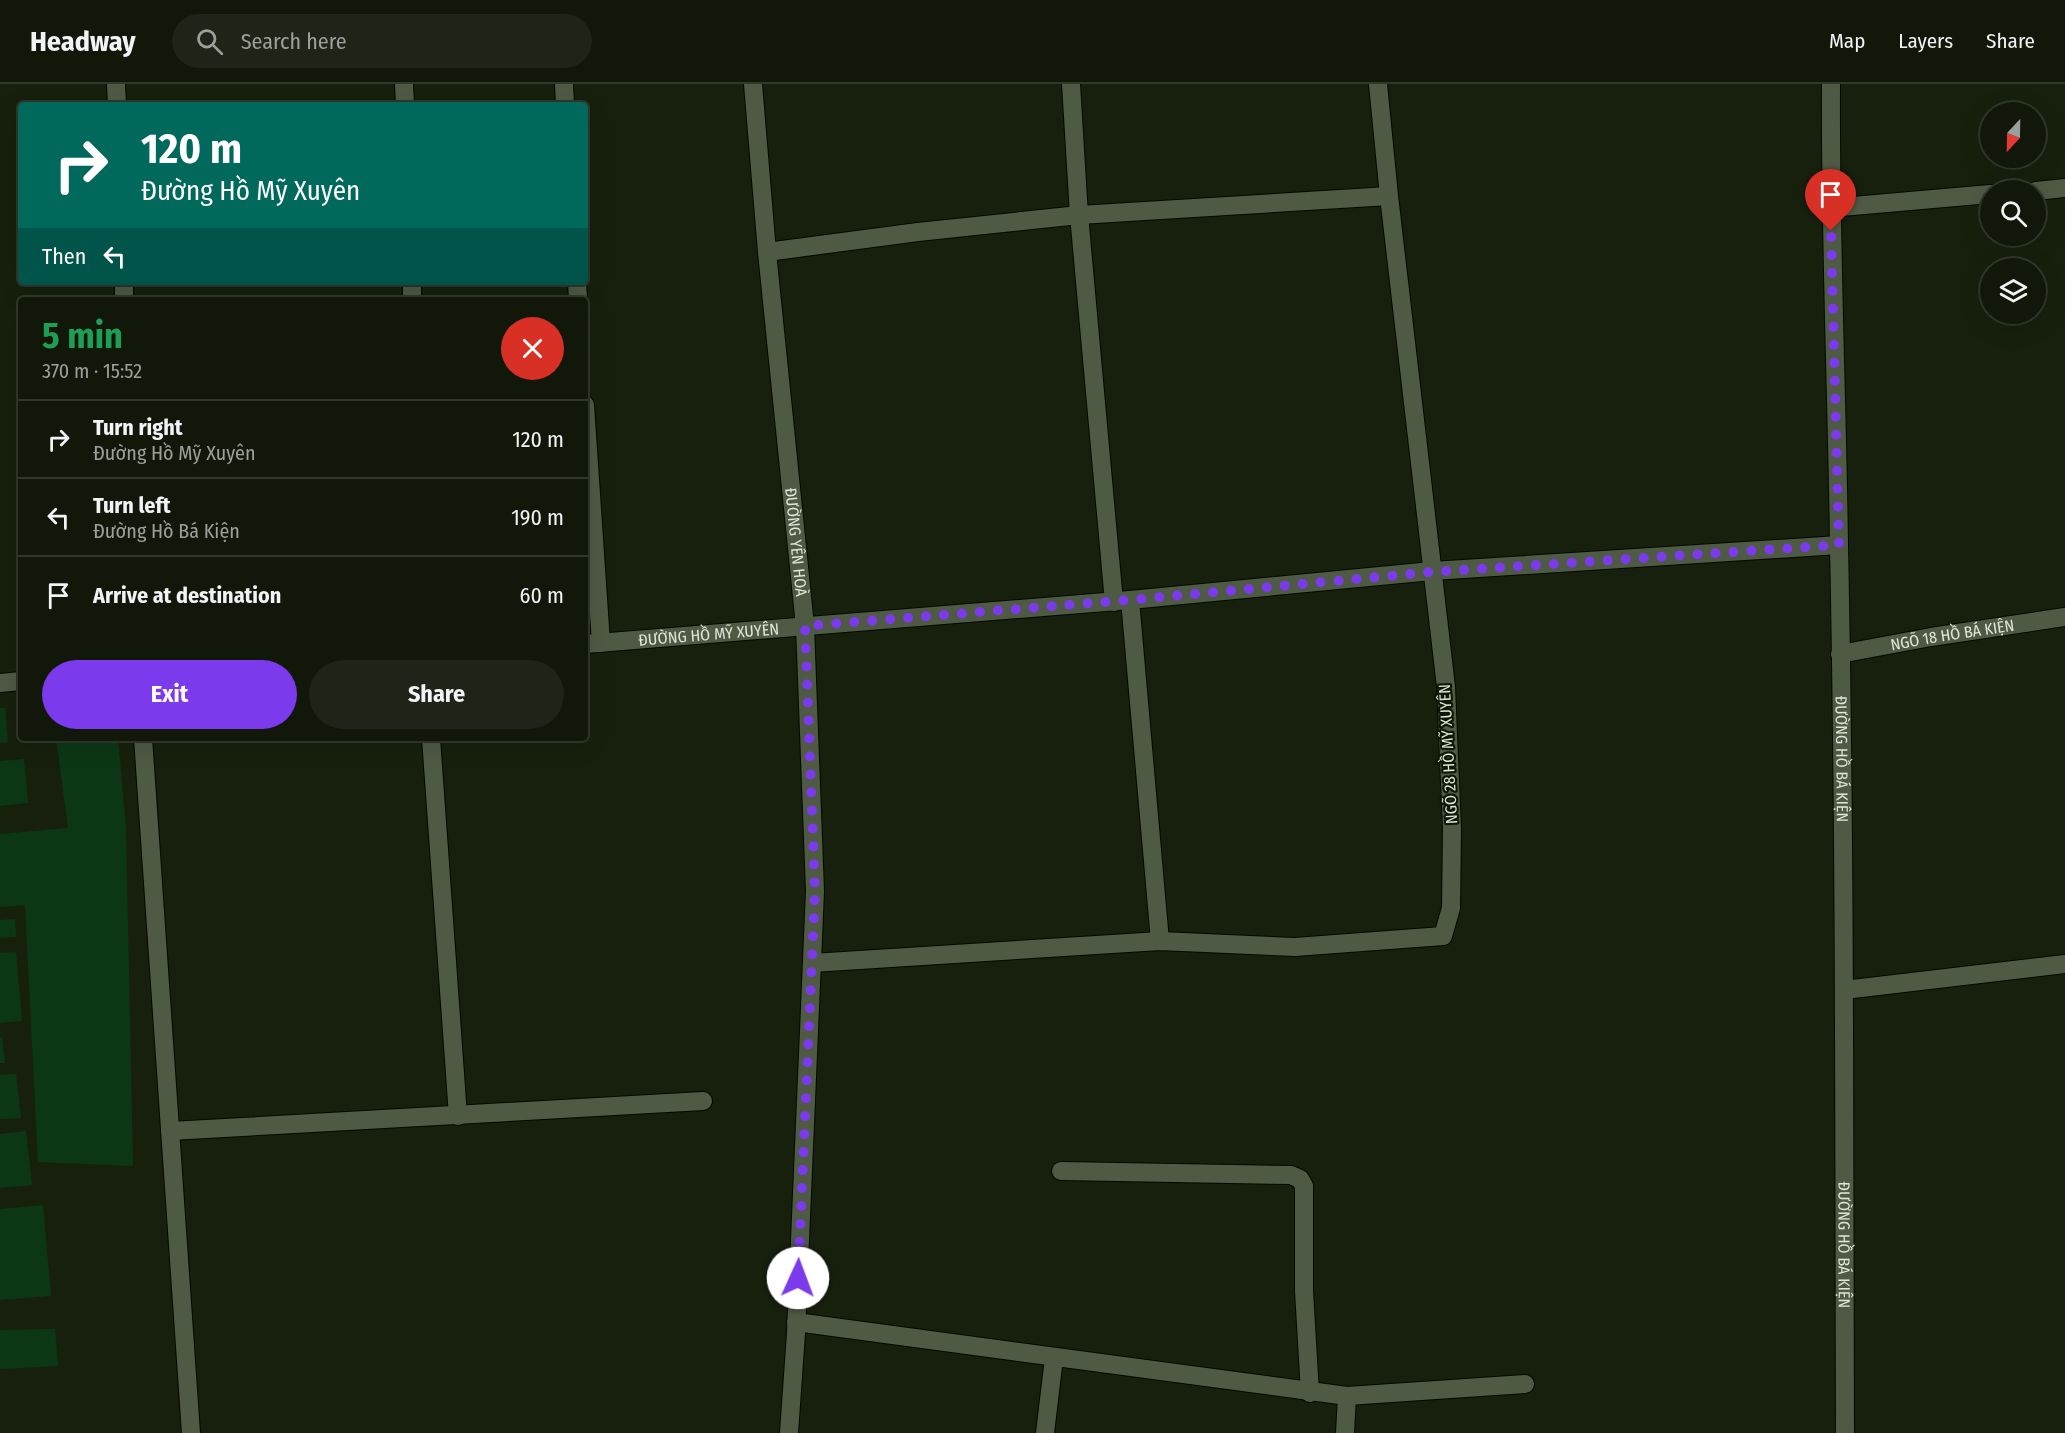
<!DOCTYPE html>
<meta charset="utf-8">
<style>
:root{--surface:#11180a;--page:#1e2518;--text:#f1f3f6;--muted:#9ca09c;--line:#30372b;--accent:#7c3aed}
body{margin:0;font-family:"Fira Sans Condensed",sans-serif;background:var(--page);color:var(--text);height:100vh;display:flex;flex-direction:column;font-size:22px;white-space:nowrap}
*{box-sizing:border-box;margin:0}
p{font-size:20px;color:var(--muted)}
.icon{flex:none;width:33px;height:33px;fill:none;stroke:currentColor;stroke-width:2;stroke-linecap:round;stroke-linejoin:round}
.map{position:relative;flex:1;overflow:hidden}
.details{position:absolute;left:18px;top:213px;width:570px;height:444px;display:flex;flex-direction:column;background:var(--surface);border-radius:6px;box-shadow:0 6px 24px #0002,0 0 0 2px var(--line)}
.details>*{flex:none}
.guide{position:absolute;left:18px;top:18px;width:570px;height:183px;border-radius:6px;box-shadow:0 6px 24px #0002,0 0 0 2px var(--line);background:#00695c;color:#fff;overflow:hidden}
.needle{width:39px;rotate:202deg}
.tools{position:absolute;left:1980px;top:18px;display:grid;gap:12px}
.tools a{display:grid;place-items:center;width:66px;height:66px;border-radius:50%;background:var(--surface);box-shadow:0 6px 24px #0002,0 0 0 2px var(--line);font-size:30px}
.pin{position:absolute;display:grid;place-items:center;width:51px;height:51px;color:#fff;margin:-62px -26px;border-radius:50% 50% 50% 0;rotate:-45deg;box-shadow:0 0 6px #0007}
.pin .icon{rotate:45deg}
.me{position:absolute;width:66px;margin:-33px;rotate:2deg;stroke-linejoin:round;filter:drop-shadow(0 0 4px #0008)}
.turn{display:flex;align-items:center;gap:21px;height:126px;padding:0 24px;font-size:27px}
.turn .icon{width:78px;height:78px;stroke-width:2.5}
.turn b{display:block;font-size:42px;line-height:51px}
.then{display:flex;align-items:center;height:57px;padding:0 24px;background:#0003;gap:12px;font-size:22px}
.round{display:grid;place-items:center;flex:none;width:63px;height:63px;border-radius:32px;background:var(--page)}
.summary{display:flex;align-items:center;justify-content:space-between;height:102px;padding:0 24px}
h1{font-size:36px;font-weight:700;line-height:45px;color:#1e9e55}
.cta{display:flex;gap:12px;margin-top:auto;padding:12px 24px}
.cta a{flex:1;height:69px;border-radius:36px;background:var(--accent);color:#fff;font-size:24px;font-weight:700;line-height:69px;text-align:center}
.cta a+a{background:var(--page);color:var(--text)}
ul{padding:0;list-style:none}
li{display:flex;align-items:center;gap:18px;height:78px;padding:0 24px;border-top:2px solid var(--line)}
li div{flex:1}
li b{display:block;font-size:22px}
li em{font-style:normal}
header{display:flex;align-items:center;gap:36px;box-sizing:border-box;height:84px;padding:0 30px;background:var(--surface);border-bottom:2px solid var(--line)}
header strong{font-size:28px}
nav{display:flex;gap:33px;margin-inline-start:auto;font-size:21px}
.search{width:420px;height:54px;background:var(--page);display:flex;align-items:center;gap:15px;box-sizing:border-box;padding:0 21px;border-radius:33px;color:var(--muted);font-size:22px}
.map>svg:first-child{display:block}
.building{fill:#0c3716}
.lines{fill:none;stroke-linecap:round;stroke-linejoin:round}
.service-casing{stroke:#040900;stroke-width:20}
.minor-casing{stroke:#040900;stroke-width:20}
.tertiary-casing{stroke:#040900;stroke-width:20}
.service{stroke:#4f5a45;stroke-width:18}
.minor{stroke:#4f5a45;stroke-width:18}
.tertiary{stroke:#4f5a45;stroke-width:18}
.route{stroke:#7c3aed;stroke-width:10;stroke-dasharray:0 18}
.labels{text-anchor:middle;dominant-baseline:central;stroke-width:4.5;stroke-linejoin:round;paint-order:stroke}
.street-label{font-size:16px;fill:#dee5d9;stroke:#0e1605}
</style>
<header>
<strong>Headway</strong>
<div class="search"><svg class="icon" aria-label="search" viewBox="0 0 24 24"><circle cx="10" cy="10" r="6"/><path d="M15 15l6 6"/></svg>Search here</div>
<nav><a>Map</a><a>Layers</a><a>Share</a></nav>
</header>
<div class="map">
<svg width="2065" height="1349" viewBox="0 0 2065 1349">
<rect width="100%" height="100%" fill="#17200d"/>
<g class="building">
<polygon points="0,624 5,624 8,658 0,659"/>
<polygon points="56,654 118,654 126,745 133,1082 38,1078 25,821 0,823 0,750 68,744"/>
<polygon points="24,675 28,719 0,722 0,677"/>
<polygon points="15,835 16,853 0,854 0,836"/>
<polygon points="16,868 22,937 0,939 0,869"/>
<polygon points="0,953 2,953 5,979 0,979"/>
<polygon points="16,990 21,1034 0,1035 0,991"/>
<polygon points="26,1047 32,1101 0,1104 0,1050"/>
<polygon points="43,1121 51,1212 0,1216 0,1125"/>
<polygon points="55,1245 58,1282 0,1285 0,1246"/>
</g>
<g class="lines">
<defs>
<polyline id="service" points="767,168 918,148 1079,131"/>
<g id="minor">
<polyline points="116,0 117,21"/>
<polyline points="404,0 405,21"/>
<polyline points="564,0 565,21"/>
<polyline points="1071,0 1079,131 1114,518"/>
<path id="s1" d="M1831,0C1830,154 1837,307 1839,461C1845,757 1844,1053 1845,1349"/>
<polyline points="2036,107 2065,104"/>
<polyline points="1830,124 1990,110"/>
<polyline points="1079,131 1389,112"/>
<polyline points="124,198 124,216"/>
<polyline points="412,198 412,216"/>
<polyline points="577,198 578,216"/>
<polyline points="585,321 601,559"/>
<polyline points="1130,516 1160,857"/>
<path id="s2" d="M585,560L1130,516L1432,487L1839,461"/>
<path id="s3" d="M1840,570L1931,553L2065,533"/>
<polyline points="0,599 21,597"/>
<polyline points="143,654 191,1349"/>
<polyline points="431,654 458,1032"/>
<polyline points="812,879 1160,857 1295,863 1443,852 1451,824 1452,745 1446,603 1389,112 1378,0"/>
<polyline points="1844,906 2065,880"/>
<polyline points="170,1047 703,1017"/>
<polyline points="1061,1087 1291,1091 1300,1095 1304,1102 1304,1207 1310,1309"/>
<polyline points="796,1238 1347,1312 1345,1349"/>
<polyline points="1347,1312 1525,1300"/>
<polyline points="1045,1349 1054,1274"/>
</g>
<g id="tertiary">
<path id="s4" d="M753,0L767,168L805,542L815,807L796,1249L789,1349"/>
</g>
</defs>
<use href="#service" class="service-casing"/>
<use href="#minor" class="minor-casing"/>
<use href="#tertiary" class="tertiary-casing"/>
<use href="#service" class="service"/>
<use href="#minor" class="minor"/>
<use href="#tertiary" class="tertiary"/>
</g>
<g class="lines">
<polyline class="route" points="798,1194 815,807 805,542 1130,516 1432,488 1839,461 1831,147"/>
</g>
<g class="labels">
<g class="street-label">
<text stroke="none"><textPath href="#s4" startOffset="460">ĐƯỜNG YÊN HOÀ</textPath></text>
<text stroke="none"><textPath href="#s2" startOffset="124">ĐƯỜNG HỒ MỸ XUYÊN</textPath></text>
<text stroke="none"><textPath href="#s3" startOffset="114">NGÕ 18 HỒ BÁ KIỆN</textPath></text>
<text transform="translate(1448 670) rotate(-93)">NGÕ 28 HỒ MỸ XUYÊN</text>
<text stroke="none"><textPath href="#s1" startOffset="675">ĐƯỜNG HỒ BÁ KIỆN</textPath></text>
<text stroke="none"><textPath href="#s1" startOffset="1161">ĐƯỜNG HỒ BÁ KIỆN</textPath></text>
</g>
</g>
</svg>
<div class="tools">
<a><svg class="needle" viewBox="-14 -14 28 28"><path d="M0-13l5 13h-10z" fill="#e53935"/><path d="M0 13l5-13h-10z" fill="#9ca09c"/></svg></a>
<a><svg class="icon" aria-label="search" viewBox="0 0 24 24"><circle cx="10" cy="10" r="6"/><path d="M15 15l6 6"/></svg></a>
<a><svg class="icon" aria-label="layers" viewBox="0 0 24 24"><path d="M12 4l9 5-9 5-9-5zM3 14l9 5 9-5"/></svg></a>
</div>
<div class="pin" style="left:1831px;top:147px;background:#d93025"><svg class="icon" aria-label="arrive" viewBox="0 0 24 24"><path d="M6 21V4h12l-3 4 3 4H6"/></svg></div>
<svg class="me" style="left:798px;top:1194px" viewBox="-20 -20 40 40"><circle r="19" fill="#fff"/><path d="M0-13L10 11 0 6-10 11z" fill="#7c3aed"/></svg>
<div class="guide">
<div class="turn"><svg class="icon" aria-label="right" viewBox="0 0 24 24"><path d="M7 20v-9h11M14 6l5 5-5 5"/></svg><div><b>120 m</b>Đường Hồ Mỹ Xuyên</div></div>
<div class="then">Then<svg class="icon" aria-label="left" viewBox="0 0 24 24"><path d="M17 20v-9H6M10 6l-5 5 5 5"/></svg></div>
</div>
<section class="details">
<div class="summary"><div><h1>5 min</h1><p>370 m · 15:52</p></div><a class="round" style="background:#d93025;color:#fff"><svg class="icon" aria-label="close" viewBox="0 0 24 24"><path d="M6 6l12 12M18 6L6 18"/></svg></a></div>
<ul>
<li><svg class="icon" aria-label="right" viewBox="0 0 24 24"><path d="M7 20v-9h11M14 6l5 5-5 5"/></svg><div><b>Turn right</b><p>Đường Hồ Mỹ Xuyên</p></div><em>120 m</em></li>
<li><svg class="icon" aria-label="left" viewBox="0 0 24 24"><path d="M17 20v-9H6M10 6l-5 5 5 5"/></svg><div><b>Turn left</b><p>Đường Hồ Bá Kiện</p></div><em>190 m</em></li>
<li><svg class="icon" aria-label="arrive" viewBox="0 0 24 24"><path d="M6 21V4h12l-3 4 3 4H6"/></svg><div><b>Arrive at destination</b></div><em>60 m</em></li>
</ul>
<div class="cta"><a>Exit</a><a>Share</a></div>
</section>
</div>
